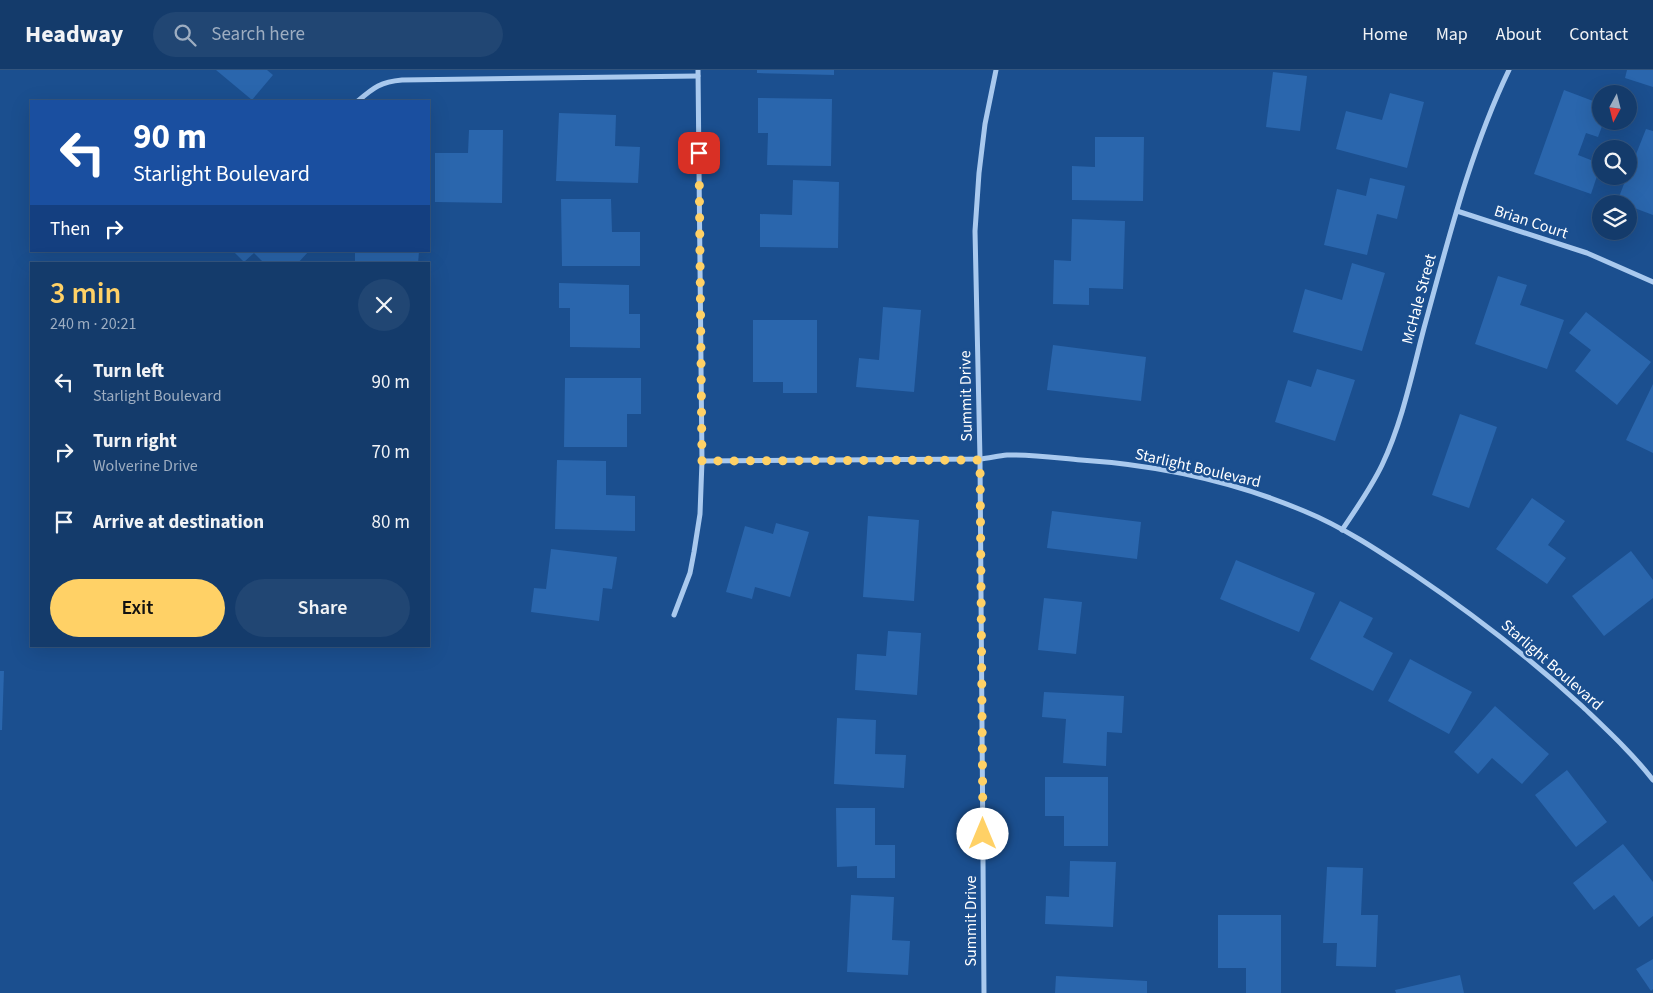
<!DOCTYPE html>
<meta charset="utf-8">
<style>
:root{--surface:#143b6b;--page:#214673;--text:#f1f3f6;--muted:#9dadc1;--line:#33557e;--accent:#ffd166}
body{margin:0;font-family:"Source Sans 3",sans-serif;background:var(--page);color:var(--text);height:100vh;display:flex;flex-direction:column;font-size:19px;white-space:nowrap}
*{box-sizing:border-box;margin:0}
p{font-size:16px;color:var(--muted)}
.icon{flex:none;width:28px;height:28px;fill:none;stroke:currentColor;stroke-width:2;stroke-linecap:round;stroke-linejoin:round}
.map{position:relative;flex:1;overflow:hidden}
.details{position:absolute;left:30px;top:192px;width:400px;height:385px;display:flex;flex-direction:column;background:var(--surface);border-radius:0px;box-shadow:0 5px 20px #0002,0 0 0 1px var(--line)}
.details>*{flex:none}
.hud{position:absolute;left:30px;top:30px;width:400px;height:152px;border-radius:0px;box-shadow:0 5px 20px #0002,0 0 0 1px var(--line);background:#1a4fa0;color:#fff;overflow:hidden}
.needle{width:32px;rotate:187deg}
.controls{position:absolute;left:1592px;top:15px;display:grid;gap:10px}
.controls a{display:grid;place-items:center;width:45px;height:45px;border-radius:50%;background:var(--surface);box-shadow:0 5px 20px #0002,0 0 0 1px var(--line);font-size:25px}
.pin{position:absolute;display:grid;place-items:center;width:42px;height:42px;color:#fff;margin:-21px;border-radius:10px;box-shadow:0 2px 8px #0006}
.me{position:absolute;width:55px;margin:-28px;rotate:0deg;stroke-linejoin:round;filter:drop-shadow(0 0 4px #0008)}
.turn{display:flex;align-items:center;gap:18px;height:105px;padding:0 20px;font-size:22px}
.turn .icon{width:65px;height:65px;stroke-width:2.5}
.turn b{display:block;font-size:35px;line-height:42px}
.then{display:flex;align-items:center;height:48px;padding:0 20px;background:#0003;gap:10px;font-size:19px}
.round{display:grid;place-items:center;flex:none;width:52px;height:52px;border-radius:26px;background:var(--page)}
.summary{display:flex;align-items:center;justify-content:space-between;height:85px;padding:0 20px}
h1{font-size:30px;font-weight:600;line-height:38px;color:var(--accent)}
.button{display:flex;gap:10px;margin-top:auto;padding:10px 20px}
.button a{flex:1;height:58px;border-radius:30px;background:var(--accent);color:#111;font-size:20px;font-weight:600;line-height:58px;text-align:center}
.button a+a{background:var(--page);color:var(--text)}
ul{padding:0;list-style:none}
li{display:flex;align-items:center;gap:15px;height:70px;padding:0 20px}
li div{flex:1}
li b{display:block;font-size:19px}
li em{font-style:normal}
header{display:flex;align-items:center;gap:30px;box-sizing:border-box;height:70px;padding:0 25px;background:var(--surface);border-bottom:1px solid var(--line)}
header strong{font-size:24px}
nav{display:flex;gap:28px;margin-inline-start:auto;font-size:18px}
.search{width:350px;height:45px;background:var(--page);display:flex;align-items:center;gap:12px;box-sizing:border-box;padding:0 18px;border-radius:28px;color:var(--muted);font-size:19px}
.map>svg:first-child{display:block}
.building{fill:#2a66ad}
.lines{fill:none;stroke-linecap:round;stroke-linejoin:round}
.minor{stroke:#a9c9ee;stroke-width:5}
.route{stroke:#ffd166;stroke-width:9;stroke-dasharray:0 16.2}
.labels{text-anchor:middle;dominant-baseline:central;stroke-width:5;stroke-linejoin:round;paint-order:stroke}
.street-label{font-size:16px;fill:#fff;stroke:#1b4f8f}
</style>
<header>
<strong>Headway</strong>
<div class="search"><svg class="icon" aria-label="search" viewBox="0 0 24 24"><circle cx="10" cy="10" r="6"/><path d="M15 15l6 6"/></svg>Search here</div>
<nav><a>Home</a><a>Map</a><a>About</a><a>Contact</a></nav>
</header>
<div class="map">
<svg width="1653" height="923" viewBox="0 0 1653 923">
<rect width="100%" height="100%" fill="#1b4f8f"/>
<g class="building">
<polygon points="216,0 267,0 273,5 252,30"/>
<polygon points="757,0 834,0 834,5 757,3"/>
<polygon points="1627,0 1653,0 1653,17 1625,8"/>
<polygon points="1273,2 1307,6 1300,61 1266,57"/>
<polygon points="1564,20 1601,34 1601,51 1604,51 1598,67 1586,63 1578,85 1601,94 1591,124 1534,104"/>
<polygon points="1390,23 1424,32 1407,98 1336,79 1346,41 1382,50"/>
<polygon points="758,28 832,29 831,96 767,95 768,63 758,63"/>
<polygon points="559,43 616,45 615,76 640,77 638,113 556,111"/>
<polygon points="1646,59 1653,61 1653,145 1629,136 1629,134 1617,132 1627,106 1629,106 1629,102"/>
<polygon points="469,60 503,60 502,133 435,132 435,83 468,83"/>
<polygon points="1095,67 1144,67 1143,131 1072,130 1072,96 1095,97"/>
<polygon points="1370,108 1405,116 1397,149 1377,144 1367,185 1324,175 1337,119 1366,126"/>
<polygon points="793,110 839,112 838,178 760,177 760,144 792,145"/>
<polygon points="561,129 611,129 612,162 640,162 640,196 562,196"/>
<polygon points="1072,149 1125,151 1123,219 1089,218 1089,235 1053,234 1054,190 1071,191"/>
<polygon points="233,181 309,181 297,194 265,194 254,183 244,192"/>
<polygon points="355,181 419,181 418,194 355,191"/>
<polygon points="1352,193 1385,203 1362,281 1293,262 1305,219 1342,230"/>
<polygon points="1498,206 1527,215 1520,235 1564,250 1547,299 1475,274"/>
<polygon points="559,213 629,215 629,244 640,244 640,278 570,277 570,238 559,238"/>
<polygon points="883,237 921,240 914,322 856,317 859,288 879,290"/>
<polygon points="1586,242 1651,292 1617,335 1575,301 1591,280 1569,263"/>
<polygon points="753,250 817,250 817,323 783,323 783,312 753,312"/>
<polygon points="1053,275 1146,287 1141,331 1047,320"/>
<polygon points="1317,299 1355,310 1335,371 1275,352 1288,310 1311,317"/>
<polygon points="565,308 641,308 641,344 627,344 627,377 564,377"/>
<polygon points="1653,314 1653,383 1626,370"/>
<polygon points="1460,344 1497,357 1469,438 1432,425"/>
<polygon points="557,390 606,391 606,425 635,426 635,461 555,459"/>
<polygon points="1532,428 1565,451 1548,475 1566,488 1547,514 1496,479"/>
<polygon points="1052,441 1141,452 1137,489 1047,478"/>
<polygon points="868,446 919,450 914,531 863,527"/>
<polygon points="776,453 809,462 790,527 755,517 752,529 726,522 745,456 773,464"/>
<polygon points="551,479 617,487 612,519 603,518 599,551 531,542 534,518 546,519"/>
<polygon points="1631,481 1653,510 1653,528 1604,566 1572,526"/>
<polygon points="1236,490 1315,523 1299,562 1220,529"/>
<polygon points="1044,528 1082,532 1076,584 1038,580"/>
<polygon points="1340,531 1373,548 1363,567 1393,583 1373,621 1310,589"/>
<polygon points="888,561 921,563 917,625 855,620 857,584 886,586"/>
<polygon points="1410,589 1472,622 1449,664 1388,631"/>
<polygon points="0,601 4,601 2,660 0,660"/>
<polygon points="1044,622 1124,626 1122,663 1107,662 1106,696 1063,693 1066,649 1042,647"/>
<polygon points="1495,636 1549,684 1522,714 1492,688 1478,704 1454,682"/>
<polygon points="837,648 876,650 875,684 906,685 904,718 834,714"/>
<polygon points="1567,700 1607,752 1576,777 1535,725"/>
<polygon points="1045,707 1108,707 1108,776 1064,776 1064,746 1045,746"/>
<polygon points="836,738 875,738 875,775 895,775 895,808 857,808 857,796 837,797"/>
<polygon points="1623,774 1653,812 1653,846 1639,857 1614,825 1594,840 1573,813"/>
<polygon points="1070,791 1116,792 1113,857 1045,854 1046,826 1069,827"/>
<polygon points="1327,797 1363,798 1361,845 1378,845 1376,897 1336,896 1337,873 1323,873"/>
<polygon points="851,825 894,827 892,870 910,871 908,905 847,902"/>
<polygon points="1218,845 1281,845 1281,923 1246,923 1246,898 1218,898"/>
<polygon points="1653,889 1653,919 1651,921 1636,899"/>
<polygon points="1460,905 1464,923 1396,923 1395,920"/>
<polygon points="1056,906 1147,911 1147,923 1055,923"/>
</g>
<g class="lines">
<g class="minor">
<path d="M358,31C374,17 381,12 402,10L698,6"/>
<polyline points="1457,141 1587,183 1653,212"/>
<path d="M702,391L980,389C989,388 998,386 1007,385C1030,384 1058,388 1081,390C1157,395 1233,411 1304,441C1343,457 1379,481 1415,505C1474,545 1530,588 1583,637C1607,660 1632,683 1653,710"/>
<path d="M1342,460C1356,439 1371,418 1382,395C1402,353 1412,304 1424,258C1448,171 1470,81 1509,0"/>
<polyline points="674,545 690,503 694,482 700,444 702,391 698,0"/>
<polyline points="984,923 980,389 975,161 979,103 985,54 996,0"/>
</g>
</g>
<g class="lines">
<polyline class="route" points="699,83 702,391 980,390 983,764"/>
</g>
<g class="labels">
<g class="street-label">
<text transform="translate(1531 152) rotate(18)">Brian Court</text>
<text transform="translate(1419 229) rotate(-75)">McHale Street</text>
<text transform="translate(966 326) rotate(-91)">Summit Drive</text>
<text transform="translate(1198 398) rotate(13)">Starlight Boulevard</text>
<text transform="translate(1552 595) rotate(41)">Starlight Boulevard</text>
<text transform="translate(971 851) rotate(-90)">Summit Drive</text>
</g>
</g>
</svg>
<div class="controls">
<a><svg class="needle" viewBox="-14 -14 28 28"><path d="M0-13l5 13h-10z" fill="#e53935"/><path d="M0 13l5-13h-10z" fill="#9dadc1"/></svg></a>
<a><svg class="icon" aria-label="search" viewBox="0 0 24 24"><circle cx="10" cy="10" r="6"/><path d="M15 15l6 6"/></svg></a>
<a><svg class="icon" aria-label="layers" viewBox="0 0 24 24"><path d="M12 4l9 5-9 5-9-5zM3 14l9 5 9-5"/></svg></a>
</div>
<div class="pin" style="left:699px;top:83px;background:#d93025"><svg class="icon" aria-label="arrive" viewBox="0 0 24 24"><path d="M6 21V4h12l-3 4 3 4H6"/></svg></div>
<svg class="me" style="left:983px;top:764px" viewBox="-20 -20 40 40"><circle r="19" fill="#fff"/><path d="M0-13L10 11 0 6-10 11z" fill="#ffd166"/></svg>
<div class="hud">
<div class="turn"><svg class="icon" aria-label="left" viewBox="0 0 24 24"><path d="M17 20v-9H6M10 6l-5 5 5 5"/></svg><div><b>90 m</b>Starlight Boulevard</div></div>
<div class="then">Then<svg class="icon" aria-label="right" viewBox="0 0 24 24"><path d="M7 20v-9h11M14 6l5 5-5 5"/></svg></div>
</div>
<section class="details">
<div class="summary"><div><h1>3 min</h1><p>240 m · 20:21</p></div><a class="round"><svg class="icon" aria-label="close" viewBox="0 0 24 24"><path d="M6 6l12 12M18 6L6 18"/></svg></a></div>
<ul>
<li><svg class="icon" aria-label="left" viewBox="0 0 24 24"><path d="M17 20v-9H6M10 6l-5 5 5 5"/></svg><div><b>Turn left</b><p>Starlight Boulevard</p></div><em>90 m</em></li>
<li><svg class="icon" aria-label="right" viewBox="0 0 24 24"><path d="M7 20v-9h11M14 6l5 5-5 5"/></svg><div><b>Turn right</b><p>Wolverine Drive</p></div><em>70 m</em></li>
<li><svg class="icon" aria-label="arrive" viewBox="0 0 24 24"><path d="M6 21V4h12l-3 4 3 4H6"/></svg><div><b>Arrive at destination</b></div><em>80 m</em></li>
</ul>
<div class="button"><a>Exit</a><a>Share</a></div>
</section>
</div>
